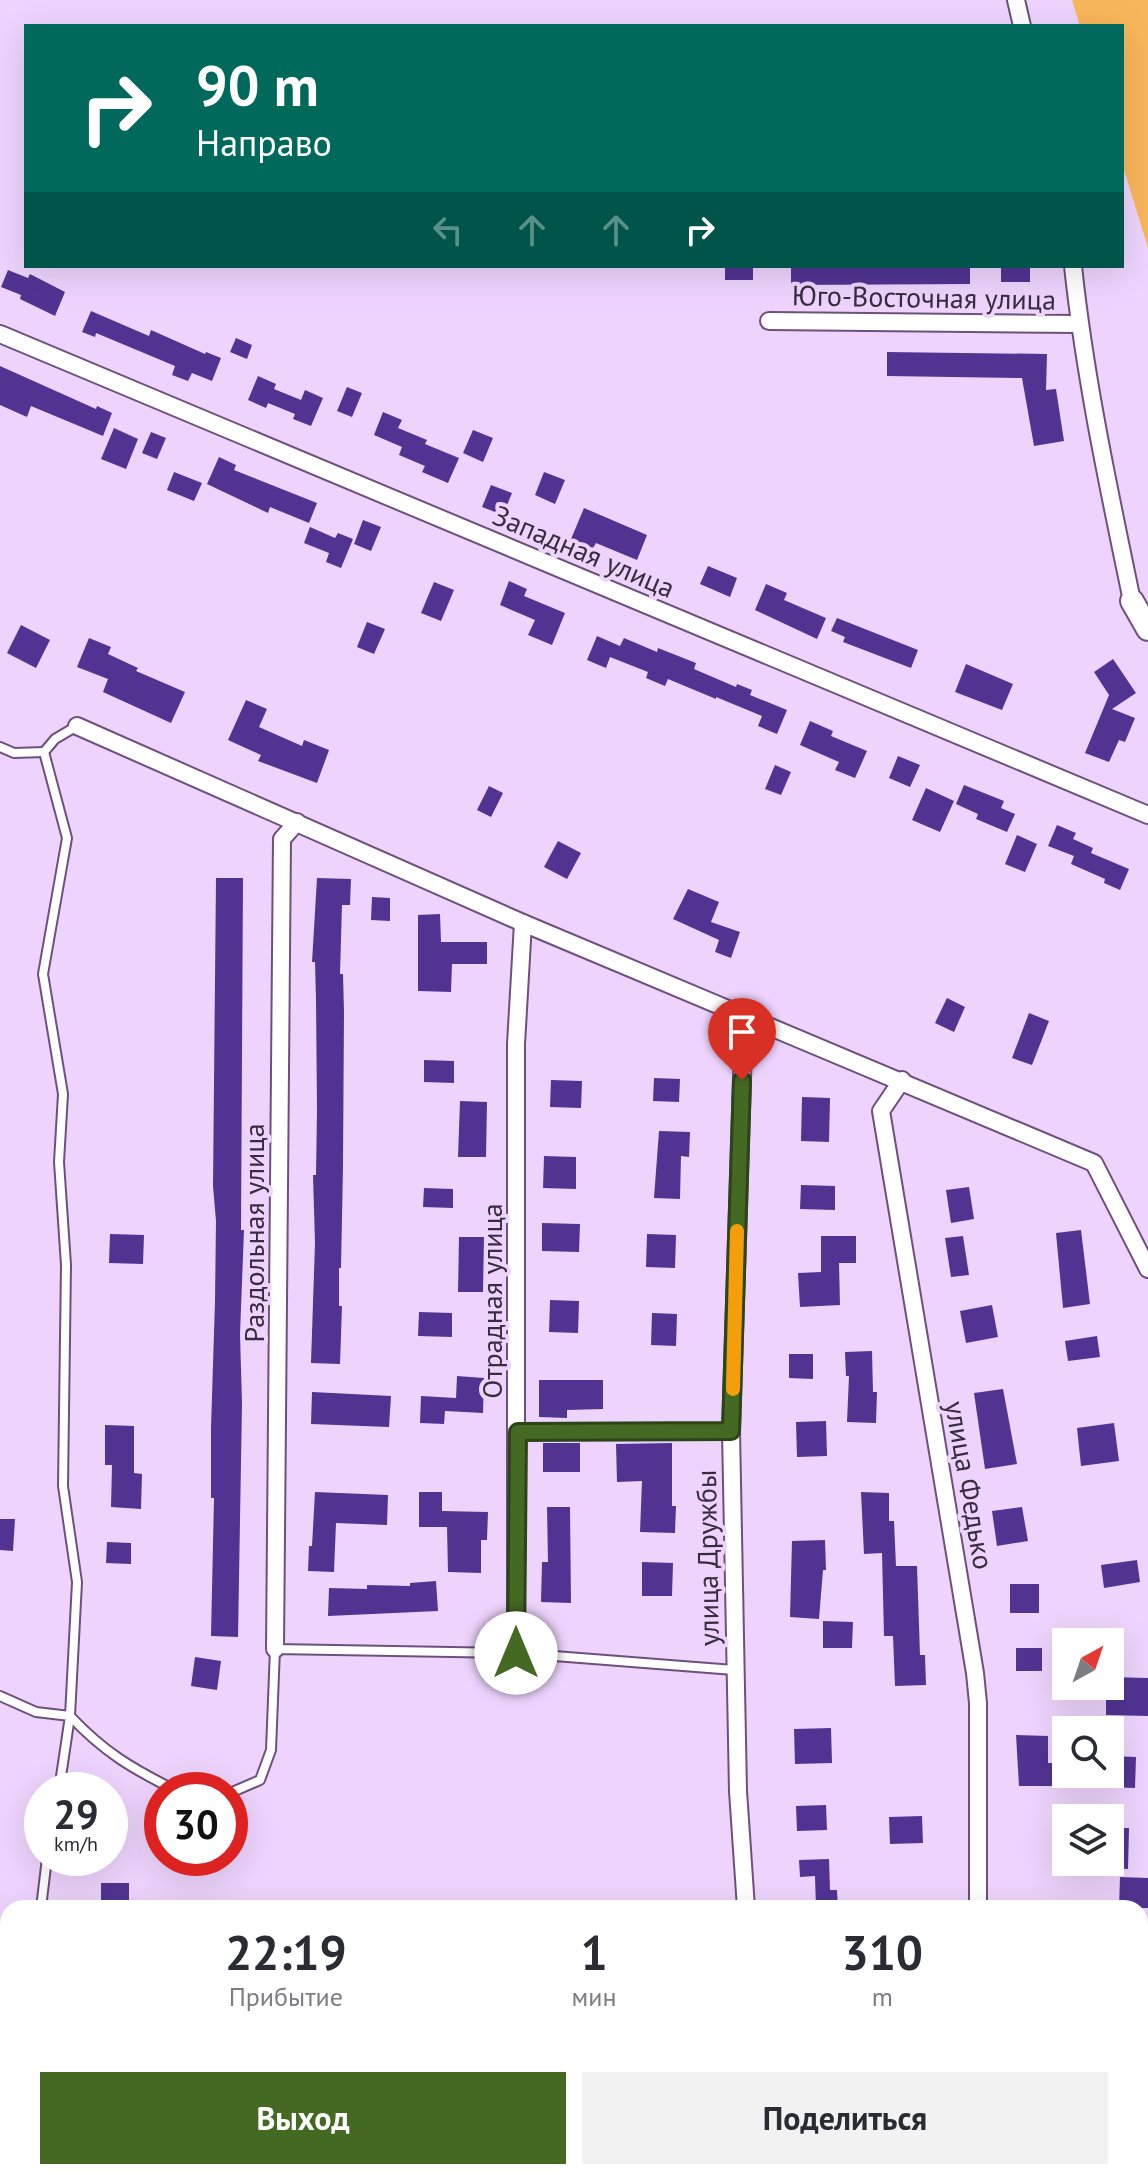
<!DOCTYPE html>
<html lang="ru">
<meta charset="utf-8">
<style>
:root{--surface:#fff;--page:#f2f2f3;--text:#2b2b33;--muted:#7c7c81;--accent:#446923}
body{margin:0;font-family:"PT Sans",sans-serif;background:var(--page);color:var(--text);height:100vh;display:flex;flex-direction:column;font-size:30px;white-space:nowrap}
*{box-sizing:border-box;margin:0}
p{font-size:26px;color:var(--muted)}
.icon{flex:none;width:44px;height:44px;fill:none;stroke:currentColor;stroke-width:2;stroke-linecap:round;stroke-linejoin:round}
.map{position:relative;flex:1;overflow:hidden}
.sheet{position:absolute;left:0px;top:1900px;width:1148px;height:280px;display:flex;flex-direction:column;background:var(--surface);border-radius:24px 24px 0 0;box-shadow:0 8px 32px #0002}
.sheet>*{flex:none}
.top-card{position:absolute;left:24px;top:24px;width:1100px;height:244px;border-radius:0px;box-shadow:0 8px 32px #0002;background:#00695c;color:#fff;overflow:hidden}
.needle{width:52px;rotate:40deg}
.fabs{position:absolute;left:1052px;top:1628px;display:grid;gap:16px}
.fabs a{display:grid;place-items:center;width:72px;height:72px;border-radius:0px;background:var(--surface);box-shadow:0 8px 32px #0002;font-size:40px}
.speed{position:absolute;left:24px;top:1772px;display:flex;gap:16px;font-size:40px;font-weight:700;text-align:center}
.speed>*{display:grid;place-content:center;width:104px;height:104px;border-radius:50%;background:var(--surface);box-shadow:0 8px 32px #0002;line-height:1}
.speed small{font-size:20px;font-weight:400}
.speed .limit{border:12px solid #d22;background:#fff;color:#111}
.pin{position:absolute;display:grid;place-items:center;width:68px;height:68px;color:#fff;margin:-82px -34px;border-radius:50% 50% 50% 0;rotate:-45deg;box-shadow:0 0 8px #0007}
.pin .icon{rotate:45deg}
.me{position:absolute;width:88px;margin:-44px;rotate:0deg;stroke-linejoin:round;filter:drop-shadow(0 0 6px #0008)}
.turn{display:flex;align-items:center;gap:28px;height:168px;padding:0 40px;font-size:36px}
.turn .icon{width:104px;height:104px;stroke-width:2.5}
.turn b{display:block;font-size:56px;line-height:68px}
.lanes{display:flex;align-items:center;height:76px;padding:0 40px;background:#0003;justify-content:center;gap:40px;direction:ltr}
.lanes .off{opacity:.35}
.eta{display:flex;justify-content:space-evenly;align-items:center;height:136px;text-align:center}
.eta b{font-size:48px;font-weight:800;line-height:56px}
.button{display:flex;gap:16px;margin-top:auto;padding:16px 40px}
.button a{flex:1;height:92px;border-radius:0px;background:var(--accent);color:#fff;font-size:32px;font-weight:800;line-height:92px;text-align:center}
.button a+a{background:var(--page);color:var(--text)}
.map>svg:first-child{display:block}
.green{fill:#f8b65c}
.building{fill:#513492}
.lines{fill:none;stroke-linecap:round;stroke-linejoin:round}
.service-casing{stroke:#6d507d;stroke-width:12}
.minor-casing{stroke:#6d507d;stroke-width:20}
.tertiary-casing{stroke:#6d507d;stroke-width:26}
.service{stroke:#fff;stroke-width:8}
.minor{stroke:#fff;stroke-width:16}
.tertiary{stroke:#fff;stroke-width:22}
.route-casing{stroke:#2c4417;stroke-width:20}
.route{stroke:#446923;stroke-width:14}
.slow{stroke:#f59e0b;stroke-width:14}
.labels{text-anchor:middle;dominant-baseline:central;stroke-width:8;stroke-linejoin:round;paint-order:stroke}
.street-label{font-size:28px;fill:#382c3f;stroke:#eed4fd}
</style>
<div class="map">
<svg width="1148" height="2180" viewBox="0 0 1148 2180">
<rect width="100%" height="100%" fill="#eed4fd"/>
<polygon class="green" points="1072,0 1148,0 1148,248 1122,163 1122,26 1080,26"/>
<g class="building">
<rect x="725" y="266" width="28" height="14"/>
<polygon points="791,266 970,266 970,284 791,285"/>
<rect x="1001" y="266" width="29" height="16"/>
<polygon points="8,270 28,278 30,274 65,292 55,316 20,299 21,295 1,287"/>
<polygon points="91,311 149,336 151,330 205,354 206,352 221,358 212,381 192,373 188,381 172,375 175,366 96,333 95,337 82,332"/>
<polygon points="236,338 252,345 247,359 230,352"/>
<polygon points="887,352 1047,354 1046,390 1056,389 1064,441 1034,446 1022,378 887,376"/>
<polygon points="0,366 96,409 97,406 112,413 103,436 31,406 27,417 0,405"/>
<polygon points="258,376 276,384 274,389 301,400 305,390 323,398 311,426 293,419 295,414 268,403 266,408 248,400"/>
<polygon points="347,387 362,393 352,417 337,411"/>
<polygon points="383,412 402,420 398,428 427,440 425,444 459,458 448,483 422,472 425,466 399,455 402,447 374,435"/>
<polygon points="114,428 138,439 126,469 101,459"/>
<polygon points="473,430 493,438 483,462 463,453"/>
<polygon points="151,432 166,438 157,459 142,453"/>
<polygon points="219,457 236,465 234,470 317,503 309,523 270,507 268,513 207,484"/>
<polygon points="174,472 202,483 194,501 167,490"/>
<polygon points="544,472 565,480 555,504 535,495"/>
<polygon points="491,485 512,493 503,515 482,507"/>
<polygon points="584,508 647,535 637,560 596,543 593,548 571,539"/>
<polygon points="363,520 381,527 371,551 354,544"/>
<polygon points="310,527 335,538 338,533 353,539 341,568 326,562 329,553 304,543"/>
<polygon points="708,566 737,578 730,597 700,584"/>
<polygon points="509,581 527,589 524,596 565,613 552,645 528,635 535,620 500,605"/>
<polygon points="434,582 454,590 441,621 421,613"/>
<polygon points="766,584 787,593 784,600 826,618 817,639 755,610"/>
<polygon points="837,618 918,650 911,668 843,642 845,637 831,631"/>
<polygon points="367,622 385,629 374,654 357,647"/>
<polygon points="21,625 50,640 36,668 7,653"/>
<polygon points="597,636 620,646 624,638 657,652 658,648 696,663 694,669 736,687 737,684 752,690 750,695 787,710 777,734 758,726 762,716 716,697 716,699 668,679 665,686 646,678 648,672 610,657 606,668 587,660"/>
<polygon points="89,638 111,647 108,654 138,668 136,671 185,692 171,723 103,692 108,679 77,667"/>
<polygon points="1113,659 1136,693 1112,709 1135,718 1125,742 1119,740 1109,762 1085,753 1109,695 1094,672"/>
<polygon points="966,664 1013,684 1002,710 955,692"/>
<polygon points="246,700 267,709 259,727 302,746 304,740 329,750 317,783 258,761 261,755 228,740"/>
<polygon points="810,721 833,731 831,736 867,751 855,778 835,770 839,762 800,745"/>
<polygon points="898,756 920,765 910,787 889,778"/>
<polygon points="775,765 791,772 781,795 765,789"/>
<polygon points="964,785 1004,801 1001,808 1015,814 1007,832 976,819 978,814 956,804"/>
<polygon points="489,786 503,793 491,817 477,810"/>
<polygon points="926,788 954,801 940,832 912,820"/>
<polygon points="1057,825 1076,833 1073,839 1093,848 1091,853 1129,869 1120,890 1104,883 1105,879 1071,864 1074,856 1048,846"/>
<polygon points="1017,835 1037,844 1025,872 1005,864"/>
<polygon points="558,841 581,853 567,879 544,867"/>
<polygon points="216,878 243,878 241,1230 244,1230 240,1334 242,1404 238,1637 211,1636 214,1498 211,1498 211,1428 215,1301 216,1221 213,1186"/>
<polygon points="317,878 351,879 350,905 342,905 340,974 343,974 344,1012 343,1166 341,1268 339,1268 339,1306 342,1306 340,1364 311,1363 315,1243 313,1175 316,1175 317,1110 316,999 315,962 312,962"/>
<polygon points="688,889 719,902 711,922 740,932 731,958 715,952 719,940 673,919"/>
<polygon points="372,897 390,898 390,921 371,920"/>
<polygon points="440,914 441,942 487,942 487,964 452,964 451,992 418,991 418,915"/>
<polygon points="947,998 965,1007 954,1032 935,1023"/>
<polygon points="1029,1013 1049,1021 1032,1065 1012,1058"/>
<polygon points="424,1060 454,1061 454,1083 424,1082"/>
<polygon points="654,1078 680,1079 679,1102 653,1101"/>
<polygon points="551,1080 582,1081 581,1108 550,1107"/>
<polygon points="802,1097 830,1098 829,1142 801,1141"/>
<polygon points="460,1101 487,1102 486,1157 458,1157"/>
<polygon points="659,1131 690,1132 689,1157 681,1156 680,1199 654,1198"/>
<polygon points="544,1156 576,1157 576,1189 543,1188"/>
<polygon points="801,1185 835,1186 835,1210 800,1209"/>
<polygon points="969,1187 974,1219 951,1223 946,1190"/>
<polygon points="424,1188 453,1189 453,1208 423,1207"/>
<polygon points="542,1223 580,1224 579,1252 542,1251"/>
<polygon points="1081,1230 1090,1304 1063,1308 1056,1233"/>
<polygon points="110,1234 144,1235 143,1264 109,1263"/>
<polygon points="647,1234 676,1235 675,1268 646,1267"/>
<polygon points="821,1236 856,1236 856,1263 839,1263 840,1305 800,1307 798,1273 821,1272"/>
<polygon points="963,1236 969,1275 951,1277 945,1238"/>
<polygon points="459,1237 484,1237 483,1292 458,1292"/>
<polygon points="550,1300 579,1301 578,1333 549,1332"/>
<polygon points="992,1305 998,1337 966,1343 960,1311"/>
<polygon points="419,1312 452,1313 452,1337 418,1336"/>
<polygon points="652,1313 677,1314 676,1346 651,1345"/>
<polygon points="1097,1336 1100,1357 1068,1361 1065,1341"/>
<polygon points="872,1351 873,1392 877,1392 876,1423 847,1422 849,1376 846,1376 845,1352"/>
<polygon points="789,1354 813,1354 813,1379 789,1378"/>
<polygon points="457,1376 484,1378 483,1413 445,1411 444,1424 420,1423 421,1396 456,1398"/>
<polygon points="539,1380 603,1380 603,1409 567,1410 567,1418 539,1417"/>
<polygon points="1003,1389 1017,1464 985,1469 974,1393"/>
<polygon points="312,1392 391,1396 389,1427 311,1424"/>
<polygon points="826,1421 827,1456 797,1457 796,1422"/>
<polygon points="1114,1423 1119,1461 1081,1466 1077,1428"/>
<polygon points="105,1425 134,1426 134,1473 142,1474 141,1509 111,1507 112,1465 105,1465"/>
<rect x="543" y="1443" width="37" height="29"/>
<polygon points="672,1443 672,1506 676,1506 675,1533 640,1532 642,1481 617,1482 616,1444"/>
<polygon points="315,1492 388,1495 387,1525 336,1523 334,1572 308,1571 309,1546 312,1546"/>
<polygon points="419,1492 442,1492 442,1511 488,1512 487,1540 481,1540 481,1573 448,1572 447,1527 419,1527"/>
<polygon points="861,1492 889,1493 889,1521 894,1521 896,1566 917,1566 920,1655 925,1655 926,1685 895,1686 893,1636 884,1636 882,1553 864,1554"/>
<polygon points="547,1507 570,1507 571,1603 541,1602 542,1562 548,1562"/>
<polygon points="1022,1507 1028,1541 997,1546 992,1511"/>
<polygon points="0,1519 15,1519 13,1551 0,1550"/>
<polygon points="825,1540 826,1570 823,1570 819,1619 790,1617 792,1541"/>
<polygon points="107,1542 131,1543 131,1564 106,1563"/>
<polygon points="1137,1560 1140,1582 1104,1588 1101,1565"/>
<polygon points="642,1562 673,1563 672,1596 642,1596"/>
<polygon points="436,1581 438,1611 328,1616 329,1588 367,1589 367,1585 410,1586 410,1583"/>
<rect x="1010" y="1584" width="29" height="29"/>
<polygon points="823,1621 853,1622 852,1648 823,1648"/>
<rect x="1016" y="1648" width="26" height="23"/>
<polygon points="195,1657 221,1661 217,1690 191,1686"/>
<polygon points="1110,1677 1148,1678 1148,1716 1106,1715 1106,1686 1110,1686"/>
<polygon points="831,1728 832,1763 795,1764 794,1729"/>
<polygon points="1016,1735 1048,1736 1048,1763 1053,1763 1053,1786 1019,1786"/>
<polygon points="1110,1756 1136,1757 1135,1788 1104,1787 1104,1774 1110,1774"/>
<polygon points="826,1805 827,1830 797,1831 796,1806"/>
<polygon points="922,1816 923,1843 890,1844 889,1817"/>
<polygon points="1110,1828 1129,1828 1128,1869 1110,1868"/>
<polygon points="829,1859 830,1890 837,1890 838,1908 816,1908 815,1876 800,1877 799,1860"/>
<polygon points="1120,1877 1148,1878 1148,1908 1119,1908"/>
<rect x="101" y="1883" width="28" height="25"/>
</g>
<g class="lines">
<defs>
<g id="service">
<path d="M77,726L55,739L44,752L67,838L43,974L63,1094L59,1162L66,1265L63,1486L77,1582L70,1716C104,1752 131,1768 175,1790"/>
<polyline points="0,747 14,753 44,752"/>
<polyline points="518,1432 731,1431"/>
<polyline points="0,1696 36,1712 70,1716 59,1790"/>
<polyline points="230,1793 260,1780 271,1750 275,1649 516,1653 734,1670"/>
<polyline points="41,1908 47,1858"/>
<polyline points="0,2064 8,2065"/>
<polyline points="51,2172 54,2180"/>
<polyline points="207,2172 213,2180"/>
</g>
<g id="minor">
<polyline points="1016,0 1022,26"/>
<path d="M1073,266C1085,379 1109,490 1132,601"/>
<polyline points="769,321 1079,324"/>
<polyline points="0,334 1148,815"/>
<polyline points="77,726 523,923 1094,1163 1148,1269"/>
<polyline points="744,1016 731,1431 738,1791 746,1908"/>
<polyline points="902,1080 881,1111 975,1673 978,1703 978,1908"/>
<polyline points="275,1649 282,839 297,822"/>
<polyline points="516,1653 516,1044 523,923"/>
<polyline points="1140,2069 1148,2068"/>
<polyline points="975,2180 975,2172"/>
</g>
<polyline id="tertiary" points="1132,601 1148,629"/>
</defs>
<use href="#service" class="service-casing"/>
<use href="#minor" class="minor-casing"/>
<use href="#tertiary" class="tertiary-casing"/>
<use href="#service" class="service"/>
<use href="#minor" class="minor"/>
<use href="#tertiary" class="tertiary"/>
</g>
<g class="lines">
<defs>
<polyline id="route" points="516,1653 518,1432 731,1431 742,1080"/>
</defs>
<use href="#route" class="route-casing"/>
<use href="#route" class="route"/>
<polyline class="slow" points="733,1389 737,1231"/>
</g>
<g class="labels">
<g class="street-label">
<text transform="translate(924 297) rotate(1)">Юго-Восточная улица</text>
<text transform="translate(584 551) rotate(23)">Западная улица</text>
<text transform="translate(253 1233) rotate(-90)">Раздольная улица</text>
<text transform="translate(491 1301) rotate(-90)">Отрадная улица</text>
<text transform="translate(970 1485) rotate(80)">улица Федько</text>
<text transform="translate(707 1558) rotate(-91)">улица Дружбы</text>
</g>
</g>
</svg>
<div class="fabs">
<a><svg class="needle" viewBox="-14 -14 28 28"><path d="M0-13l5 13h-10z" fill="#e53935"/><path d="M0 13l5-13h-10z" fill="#7c7c81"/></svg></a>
<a><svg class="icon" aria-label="search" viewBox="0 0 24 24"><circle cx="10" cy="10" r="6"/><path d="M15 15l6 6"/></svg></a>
<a><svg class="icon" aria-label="layers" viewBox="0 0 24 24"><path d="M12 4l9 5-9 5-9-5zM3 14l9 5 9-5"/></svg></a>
</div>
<div class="speed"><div>29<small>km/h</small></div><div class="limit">30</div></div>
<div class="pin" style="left:742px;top:1080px;background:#d93025"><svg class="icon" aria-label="arrive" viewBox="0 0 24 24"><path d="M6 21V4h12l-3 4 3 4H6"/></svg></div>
<svg class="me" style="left:516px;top:1653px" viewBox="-20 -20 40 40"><circle r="19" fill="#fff"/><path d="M0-13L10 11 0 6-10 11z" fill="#446923"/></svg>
<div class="top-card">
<div class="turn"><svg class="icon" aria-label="right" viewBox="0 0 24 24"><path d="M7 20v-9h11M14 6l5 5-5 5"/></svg><div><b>90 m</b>Направо</div></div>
<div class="lanes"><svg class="icon off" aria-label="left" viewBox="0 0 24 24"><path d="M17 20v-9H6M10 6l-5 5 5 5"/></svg><svg class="icon off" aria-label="ahead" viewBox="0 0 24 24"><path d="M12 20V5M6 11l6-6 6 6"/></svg><svg class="icon off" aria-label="ahead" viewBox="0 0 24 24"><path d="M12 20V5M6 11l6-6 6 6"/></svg><svg class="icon" aria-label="right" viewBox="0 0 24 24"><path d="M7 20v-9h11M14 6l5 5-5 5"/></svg></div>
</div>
<section class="sheet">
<div class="eta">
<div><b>22:19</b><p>Прибытие</p></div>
<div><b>1</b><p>мин</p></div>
<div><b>310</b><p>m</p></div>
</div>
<div class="button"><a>Выход</a><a>Поделиться</a></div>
</section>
</div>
